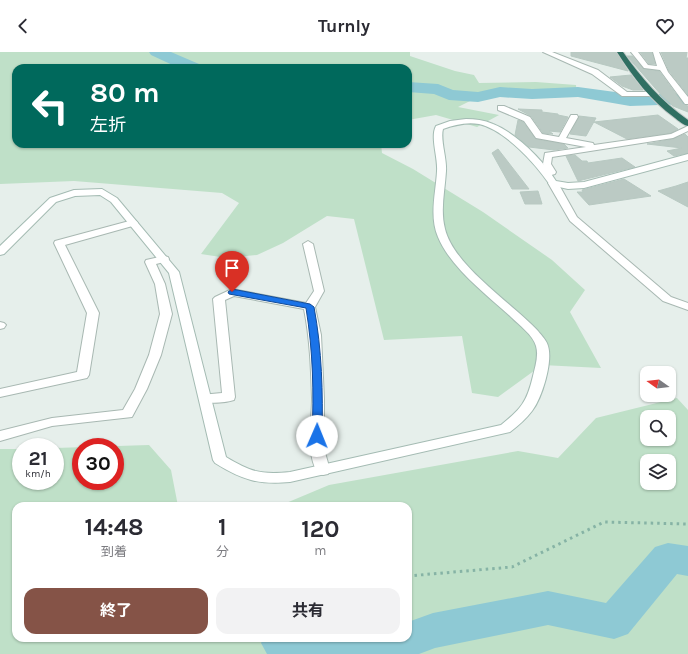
<!DOCTYPE html>
<html lang="ja">
<meta charset="utf-8">
<style>
:root{--surface:#fff;--page:#f2f2f3;--text:#2b2b33;--muted:#7c7c81;--accent:#855347}
body{margin:0;font-family:Karla,"Noto Sans JP",sans-serif;background:var(--page);color:var(--text);height:100vh;display:flex;flex-direction:column;font-size:15px;white-space:nowrap}
*{box-sizing:border-box;margin:0}
p{font-size:13px;color:var(--muted)}
.icon{flex:none;width:22px;height:22px;fill:none;stroke:currentColor;stroke-width:2;stroke-linecap:round;stroke-linejoin:round}
.map{position:relative;flex:1;overflow:hidden}
.drawer{position:absolute;left:12px;top:450px;width:400px;height:140px;display:flex;flex-direction:column;background:var(--surface);border-radius:12px;box-shadow:0 1px 3px #0004}
.drawer>*{flex:none}
.guide{position:absolute;left:12px;top:12px;width:400px;height:84px;border-radius:12px;box-shadow:0 1px 3px #0004;background:#00695c;color:#fff;overflow:hidden}
.needle{width:26px;rotate:284deg}
.controls{position:absolute;left:640px;top:314px;display:grid;gap:8px}
.controls a{display:grid;place-items:center;width:36px;height:36px;border-radius:8px;background:var(--surface);box-shadow:0 1px 3px #0004;font-size:20px}
.speed{position:absolute;left:12px;top:386px;display:flex;gap:8px;font-size:20px;font-weight:700;text-align:center}
.speed>*{display:grid;place-content:center;width:52px;height:52px;border-radius:50%;background:var(--surface);box-shadow:0 1px 3px #0004;line-height:1}
.speed small{font-size:10px;font-weight:400}
.speed .limit{border:6px solid #d22;background:#fff;color:#111}
.pin{position:absolute;display:grid;place-items:center;width:34px;height:34px;color:#fff;margin:-41px -17px;border-radius:50% 50% 50% 0;rotate:-45deg;box-shadow:0 0 4px #0007}
.pin .icon{rotate:45deg}
.me{position:absolute;width:44px;margin:-22px;rotate:1deg;stroke-linejoin:round;filter:drop-shadow(0 0 3px #0008)}
.turn{display:flex;align-items:center;gap:14px;height:84px;padding:0 12px;font-size:18px}
.turn .icon{width:52px;height:52px;stroke-width:2.5}
.turn b{display:block;font-size:28px;line-height:34px}
.eta{display:flex;justify-content:space-evenly;align-items:center;height:68px;text-align:center}
.eta b{font-size:24px;font-weight:700;line-height:28px}
.primary-button{display:flex;gap:8px;margin-top:auto;padding:8px 12px}
.primary-button a{flex:1;height:46px;border-radius:12px;background:var(--accent);color:#fff;font-size:16px;font-weight:700;line-height:46px;text-align:center}
.primary-button a+a{background:var(--page);color:var(--text)}
header{display:flex;justify-content:space-between;align-items:center;height:52px;padding:0 12px;background:var(--surface);font-size:18px;font-weight:700}
.map>svg:first-child{display:block}
.green{fill:#bfe0c8;fill-rule:evenodd}
.lines{fill:none;stroke-linecap:round;stroke-linejoin:round}
.river{fill:#8ec9d4;fill-rule:evenodd}
.building{fill:#bbcac4;stroke:#b8c9c2}
.street-casing{stroke:#a8b8b2;stroke-width:2}
.secondary-casing{stroke:#a4bbb3;stroke-width:2}
.highway-casing{stroke:#c2cac8;stroke-width:2}
.path{stroke:#86b3a5;stroke-width:3;stroke-dasharray:2.5 4;stroke-linecap:butt}
.street{fill:#fff;fill-rule:evenodd}
.secondary{fill:#fff;fill-rule:evenodd}
.highway{fill:#2f6f62;fill-rule:evenodd}
.route{fill:#1a73e8;stroke:#114b97}
</style>
<header><svg class="icon" aria-label="back" viewBox="0 0 24 24"><path d="M15 5l-7 7 7 7"/></svg>Turnly<svg class="icon" aria-label="heart" viewBox="0 0 24 24"><path d="M12 20l-8-8c-3-5 5-10 8-4 3-6 11-1 8 4z"/></svg></header>
<div class="map">
<svg width="688" height="602" viewBox="0 0 688 602">
<rect width="100%" height="100%" fill="#e6efeb"/>
<g class="green">
<polygon points="0,0 410,0 410,4 455,19 474,23 479,31 536,30 576,33 577,45 478,45 458,55 499,63 477,75 436,63 408,68 408,16 16,16 16,92 381,92 382,101 413,117 483,160 552,208 585,238 570,260 601,316 542,313 498,345 472,341 462,284 384,288 354,167 327,164 283,191 257,203 227,206 201,202 239,151 222,141 74,129 0,132"/>
<path d="M677,346L688,358V602H0V397H21V429H55V396L149,393L171,418L178,454H16V586H408V454H279L329,433L518,399L558,406L596,366ZM647,365H669V387H647ZM81,395H115V429H81ZM647,409H669V431H647Z"/>
</g>
<g class="lines">
<g class="river">
<polygon points="149,0 171,0 199,12 202,16 179,16 151,3"/>
<polygon points="408,30 438,32 453,38 478,40 500,35 532,37 578,35 630,42 688,42 688,52 630,54 578,45 532,47 500,45 478,50 449,48 434,42 408,40"/>
<polygon points="668,491 688,494 688,524 677,522 628,582 614,587 548,573 435,596 419,602 267,602 261,591 264,586 408,586 408,570 433,561 548,539 606,551 655,495"/>
</g>
</g>
<g class="building">
<polygon points="571,0 616,0 628,19 571,4"/>
<polygon points="640,0 652,0 655,12 649,12"/>
<polygon points="661,0 687,0 686,6 688,6 688,43 669,19"/>
<polygon points="627,4 632,4 644,17 659,19 684,53 688,54 688,60 673,54 662,44"/>
<polygon points="631,23 643,38 633,38 622,34 610,25"/>
<polygon points="518,57 542,58 542,60 558,62 558,63 568,65 560,80 549,79 553,82 543,81 531,64"/>
<polygon points="658,63 678,77 671,81 627,87 594,70"/>
<polygon points="579,64 596,66 586,84 570,82"/>
<polygon points="518,68 523,70 536,87 564,92 568,96 554,98 529,95 515,83"/>
<polygon points="685,82 688,85 688,101 674,104 667,99 682,96 647,92 673,87"/>
<polygon points="498,97 529,137 512,137 492,101"/>
<polygon points="575,103 582,109 587,109 588,111 622,106 635,115 578,129 566,104"/>
<polygon points="624,127 651,144 589,153 577,140 583,140 582,138"/>
<polygon points="688,130 688,155 658,139 676,134"/>
<polygon points="538,139 542,152 525,152 520,140"/>
</g>
<g class="lines">
<defs>
<g id="street">
<polygon points="543,0 552,0 598,18 627,40 652,40 656,42 652,44 622,44 592,22"/>
<polygon points="631,0 638,0 648,13 657,14 653,0 659,0 668,20 688,45 688,52 685,52 660,18 644,16"/>
<polygon points="498,54 504,54 530,65 542,82 559,85 571,63 577,63 578,65 566,86 593,91 594,93 671,82 688,74 688,79 673,86 552,105 551,112 556,120 555,122 548,124 544,121 547,119 543,112 545,101 586,95 536,86 524,69 498,58"/>
<polygon points="553,128 558,131 577,165 671,245 688,251 688,258 663,249 570,169 548,131"/>
<polygon points="133,168 136,169 138,171 136,173 65,193 99,261 89,323 87,326 0,345 0,337 77,320 87,261 54,191 55,189"/>
<path d="M308,189L313,192L324,239L315,255L321,283L324,347V397L330,418L328,422L323,423L318,422C305,399 312,371 312,346C311,316 310,287 304,257L234,244L225,248L235,345L234,348C224,351 210,352 200,349L199,346L200,343L222,341L213,247L215,245L232,237L306,251L314,239L303,192Z"/>
<polygon points="164,204 168,205 169,207 168,209 156,212 165,232 172,262 161,303 147,337 132,365 52,374 0,389 0,379 52,366 123,358 135,337 149,303 160,262 155,232 145,210 146,208"/>
<polygon points="0,270 4,271 6,273 4,276 0,277"/>
</g>
<path id="secondary" d="M466,67C475,67 484,68 493,72C516,81 543,108 556,129L568,131L584,130L688,102V108L584,136L568,137L550,133C535,111 505,78 479,72C466,70 454,73 443,77C440,88 447,106 446,119C445,138 440,158 445,177C454,214 512,251 538,279C542,284 547,289 548,294C553,310 542,346 532,359C526,367 518,374 510,380L290,430C259,433 242,428 215,411L213,408L169,221L111,150L100,143L75,144L56,150L4,202L0,203V194L50,146L74,138L102,137L117,146L179,220L226,405C251,420 261,423 290,420L501,373C521,357 527,350 533,324C535,315 539,304 536,294C533,283 519,273 511,265C487,243 450,215 438,185C429,164 436,140 437,119C438,105 430,85 436,74L450,69Z"/>
<path id="highway" d="M617,0H623C642,27 661,49 688,68V74C683,73 679,69 675,66C650,48 633,25 617,0Z"/>
</defs>
<use href="#street" class="street-casing"/>
<use href="#secondary" class="secondary-casing"/>
<use href="#highway" class="highway-casing"/>
<polyline class="path" points="408,524 512,515 604,470 688,472"/>
<use href="#street" class="street"/>
<use href="#secondary" class="secondary"/>
<use href="#highway" class="highway"/>
</g>
<path class="route" d="M232,237L310,252L314,255C322,298 323,341 322,384L321,387L317,388L312,384C314,341 313,299 306,256L229,242L228,240Z"/>
</svg>
<div class="controls">
<a><svg class="needle" viewBox="-14 -14 28 28"><path d="M0-13l5 13h-10z" fill="#e53935"/><path d="M0 13l5-13h-10z" fill="#7c7c81"/></svg></a>
<a><svg class="icon" aria-label="search" viewBox="0 0 24 24"><circle cx="10" cy="10" r="6"/><path d="M15 15l6 6"/></svg></a>
<a><svg class="icon" aria-label="layers" viewBox="0 0 24 24"><path d="M12 4l9 5-9 5-9-5zM3 14l9 5 9-5"/></svg></a>
</div>
<div class="speed"><div>21<small>km/h</small></div><div class="limit">30</div></div>
<div class="pin" style="left:232px;top:240px;background:#d93025"><svg class="icon" aria-label="arrive" viewBox="0 0 24 24"><path d="M6 21V4h12l-3 4 3 4H6"/></svg></div>
<svg class="me" style="left:317px;top:384px" viewBox="-20 -20 40 40"><circle r="19" fill="#fff"/><path d="M0-13L10 11 0 6-10 11z" fill="#1a73e8"/></svg>
<div class="guide">
<div class="turn"><svg class="icon" aria-label="left" viewBox="0 0 24 24"><path d="M17 20v-9H6M10 6l-5 5 5 5"/></svg><div><b>80 m</b>左折</div></div>
</div>
<section class="drawer">
<div class="eta">
<div><b>14:48</b><p>到着</p></div>
<div><b>1</b><p>分</p></div>
<div><b>120</b><p>m</p></div>
</div>
<div class="primary-button"><a>終了</a><a>共有</a></div>
</section>
</div>
